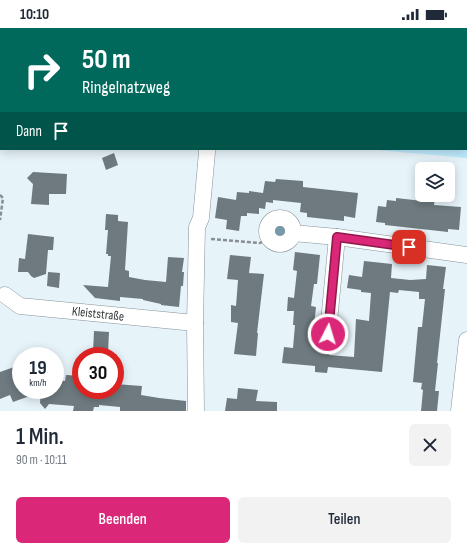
<!DOCTYPE html>
<html lang="de">
<meta charset="utf-8">
<style>
:root{--surface:#fff;--page:#f2f2f3;--text:#1f2937;--muted:#747a83;--accent:#db2777}
body{margin:0;font-family:"Sofia Sans Condensed",sans-serif;background:var(--page);color:var(--text);height:100vh;display:flex;flex-direction:column;font-size:15px;white-space:nowrap}
*{box-sizing:border-box;margin:0}
p{font-size:13px;color:var(--muted)}
.icon{flex:none;width:22px;height:22px;fill:none;stroke:currentColor;stroke-width:2;stroke-linecap:round;stroke-linejoin:round}
.map{position:relative;height:383px;overflow:hidden}
.details{display:flex;flex-direction:column;background:var(--surface);flex:1}
.details>*{flex:none}
.guide{position:absolute;left:0px;top:0px;width:467px;height:122px;box-shadow:0 2px 10px #0003;background:#00695c;color:#fff;overflow:hidden}
.buttons{position:absolute;left:415px;top:134px;display:grid;gap:8px}
.buttons a{display:grid;place-items:center;width:40px;height:40px;border-radius:6px;background:var(--surface);box-shadow:0 2px 10px #0003;font-size:20px}
.speed{position:absolute;left:12px;top:319px;display:flex;gap:8px;font-size:20px;font-weight:700;text-align:center}
.speed>*{display:grid;place-content:center;width:52px;height:52px;border-radius:50%;background:var(--surface);box-shadow:0 2px 10px #0003;line-height:1}
.speed small{font-size:10px;font-weight:400}
.speed .limit{border:6px solid #d22;background:#fff;color:#111}
.pin{position:absolute;display:grid;place-items:center;width:34px;height:34px;color:#fff;margin:-17px;border-radius:8px;box-shadow:0 2px 6px #0006}
.me{position:absolute;width:44px;margin:-22px;rotate:5deg;stroke-linejoin:round;filter:drop-shadow(0 0 3px #0008)}
.turn{display:flex;align-items:center;gap:14px;height:84px;padding:0 16px;font-size:18px}
.turn .icon{width:52px;height:52px;stroke-width:2.5}
.turn b{display:block;font-size:28px;line-height:34px}
.then{display:flex;align-items:center;height:38px;padding:0 16px;background:#0003;gap:8px;font-size:15px}
.round{display:grid;place-items:center;flex:none;width:42px;height:42px;border-radius:6px;background:var(--page)}
.head{display:flex;align-items:center;justify-content:space-between;height:68px;padding:0 16px}
h1{font-size:24px;font-weight:600;line-height:30px}
.cta{display:flex;gap:8px;margin-top:auto;padding:8px 16px}
.cta a{flex:1;height:46px;border-radius:6px;background:var(--accent);color:#fff;font-size:16px;font-weight:600;line-height:46px;text-align:center}
.cta a+a{background:var(--page);color:var(--text)}
.status{display:flex;justify-content:space-between;align-items:center;height:28px;padding:0 20px;background:var(--surface);direction:ltr}
.status svg{height:11px;fill:currentColor}
.map>svg:first-child{display:block}
.green{fill:#bdeafd}
.building{fill:#6e7a7f}
.lines{fill:none;stroke-linecap:round;stroke-linejoin:round}
.minor-casing{stroke:#879398;stroke-width:17}
.path{stroke:#878f93;stroke-width:2.5;stroke-dasharray:4 2;stroke-linecap:butt}
.minor{stroke:#fff;stroke-width:16}
.tree{fill:#789aa8}
.route-casing{stroke:#8e194d;stroke-width:10}
.route{stroke:#db2777;stroke-width:7}
.labels{text-anchor:middle;dominant-baseline:central;stroke-width:4;stroke-linejoin:round;paint-order:stroke}
.street-label{font-size:13px;fill:#373c3e;stroke:#fff}
</style>
<div class="status"><b>10:10</b><svg viewBox="0 0 49 12"><path d="M0 12V9h3v3zM5 12V6h3v6zM10 12V3h3v9zM15 12V0h3v12zM26 1h20v11H26zM47 4h2v5h-2z"/></svg></div>
<div class="map">
<svg width="467" height="383" viewBox="0 0 467 383">
<rect width="100%" height="100%" fill="#e6f3f9"/>
<polygon class="green" points="29,0 467,0 467,130 366,121 466,121 466,1 34,1"/>
<g class="building">
<polygon points="114,125 118,137 106,142 102,130"/>
<polygon points="33,144 67,146 66,166 49,166 49,177 31,176 33,156 27,150"/>
<polygon points="276,151 303,153 303,159 358,165 355,190 344,188 344,193 307,189 307,185 300,184 301,175 273,172 273,175 266,174 265,181 259,180 259,186 247,185 247,188 241,188 239,203 226,201 227,192 215,190 218,169 236,172 237,164 249,165 249,163 263,165 265,153 275,154"/>
<polygon points="424,168 435,169 434,177 461,179 459,202 448,201 448,204 385,197 385,195 376,194 378,178 386,179 387,172 396,173 396,170 423,173"/>
<polygon points="106,186 118,187 118,193 128,194 125,242 129,243 129,249 145,252 166,254 168,229 184,230 182,244 184,244 183,258 181,258 179,279 161,277 161,276 143,272 143,271 120,269 120,273 95,270 83,257 108,259 111,228 108,228 108,226 106,226 108,202 105,202"/>
<polygon points="28,206 54,209 53,222 48,222 46,246 34,250 31,248 28,244 18,244 19,230 25,231"/>
<polygon points="295,224 320,227 317,256 314,256 311,278 316,279 312,318 330,320 329,327 354,329 356,291 369,293 371,265 361,264 361,262 347,260 349,247 362,249 364,233 392,236 391,250 410,252 426,251 427,237 446,239 443,261 445,261 437,335 438,335 435,363 439,363 437,383 421,383 423,362 421,361 422,355 413,354 418,299 422,299 425,271 419,271 419,264 399,262 398,265 390,264 382,344 328,339 327,345 315,344 315,338 282,335 284,319 293,320 295,297 293,297 294,283 287,283 288,269 294,270 297,243 293,242"/>
<polygon points="230,227 251,229 249,245 264,246 257,305 258,305 256,328 234,326 238,295 231,294 231,277 236,278 238,252 227,251"/>
<polygon points="48,244 60,245 59,260 47,258"/>
<polygon points="94,303 109,304 108,325 93,324"/>
<polygon points="14,339 14,341 21,339 21,362 55,362 55,352 65,353 66,347 81,348 81,362 115,362 115,356 142,358 141,367 159,370 186,373 186,383 120,383 120,379 99,377 99,379 94,379 93,383 73,383 74,378 49,376 45,381 40,375 41,364 13,374 10,367 0,371 0,344"/>
<polygon points="238,360 258,362 256,373 277,374 277,383 225,383 227,370 237,371"/>
</g>
<g class="lines">
<defs>
<g id="minor">
<polyline points="22,1 22,0"/>
<polyline points="0,3 1,3"/>
<polyline points="466,12 467,11"/>
<polyline points="466,111 467,112"/>
<circle cx="280" cy="203" r="13"/>
<polyline points="293,205 337,209 467,227"/>
<polyline points="5,267 20,278 195,295"/>
<polyline points="328,305 337,209"/>
<polyline points="196,383 195,295 197,199 201,190 207,124 207,121"/>
<polyline points="459,383 467,312"/>
</g>
</defs>
<use href="#minor" class="minor-casing"/>
<g class="path">
<polyline points="109,1 109,0"/>
<polyline points="213,1 213,0"/>
<polyline points="242,1 243,0"/>
<polyline points="296,1 298,0"/>
<polyline points="466,55 467,54"/>
<polyline points="466,58 467,59"/>
<polyline points="0,167 3,170 0,192"/>
<polyline points="211,211 260,215 269,210"/>
</g>
<use href="#minor" class="minor"/>
</g>
<circle class="tree" cx="280" cy="203" r="5"/>
<g class="lines">
<defs>
<polyline id="route" points="328,306 337,209 409,219"/>
</defs>
<use href="#route" class="route-casing"/>
<use href="#route" class="route"/>
</g>
<g class="labels">
<g class="street-label">
<text transform="translate(98 286) rotate(6)">Kleiststraße</text>
</g>
</g>
</svg>
<div class="buttons">
<a><svg class="icon" aria-label="layers" viewBox="0 0 24 24"><path d="M12 4l9 5-9 5-9-5zM3 14l9 5 9-5"/></svg></a>
</div>
<div class="speed"><div>19<small>km/h</small></div><div class="limit">30</div></div>
<div class="pin" style="left:409px;top:219px;background:#d93025"><svg class="icon" aria-label="arrive" viewBox="0 0 24 24"><path d="M6 21V4h12l-3 4 3 4H6"/></svg></div>
<svg class="me" style="left:328px;top:306px" viewBox="-20 -20 40 40"><circle r="17" fill="#db2777" stroke="#fff" stroke-width="3"/><path d="M0-11L8 9 0 5-8 9z" fill="#fff"/></svg>
<div class="guide">
<div class="turn"><svg class="icon" aria-label="right" viewBox="0 0 24 24"><path d="M7 20v-9h11M14 6l5 5-5 5"/></svg><div><b>50 m</b>Ringelnatzweg</div></div>
<div class="then">Dann<svg class="icon" aria-label="arrive" viewBox="0 0 24 24"><path d="M6 21V4h12l-3 4 3 4H6"/></svg></div>
</div>
</div>
<section class="details">
<div class="head"><div><h1>1 Min.</h1><p>90 m · 10:11</p></div><a class="round"><svg class="icon" aria-label="close" viewBox="0 0 24 24"><path d="M6 6l12 12M18 6L6 18"/></svg></a></div>
<div class="cta"><a>Beenden</a><a>Teilen</a></div>
</section>
